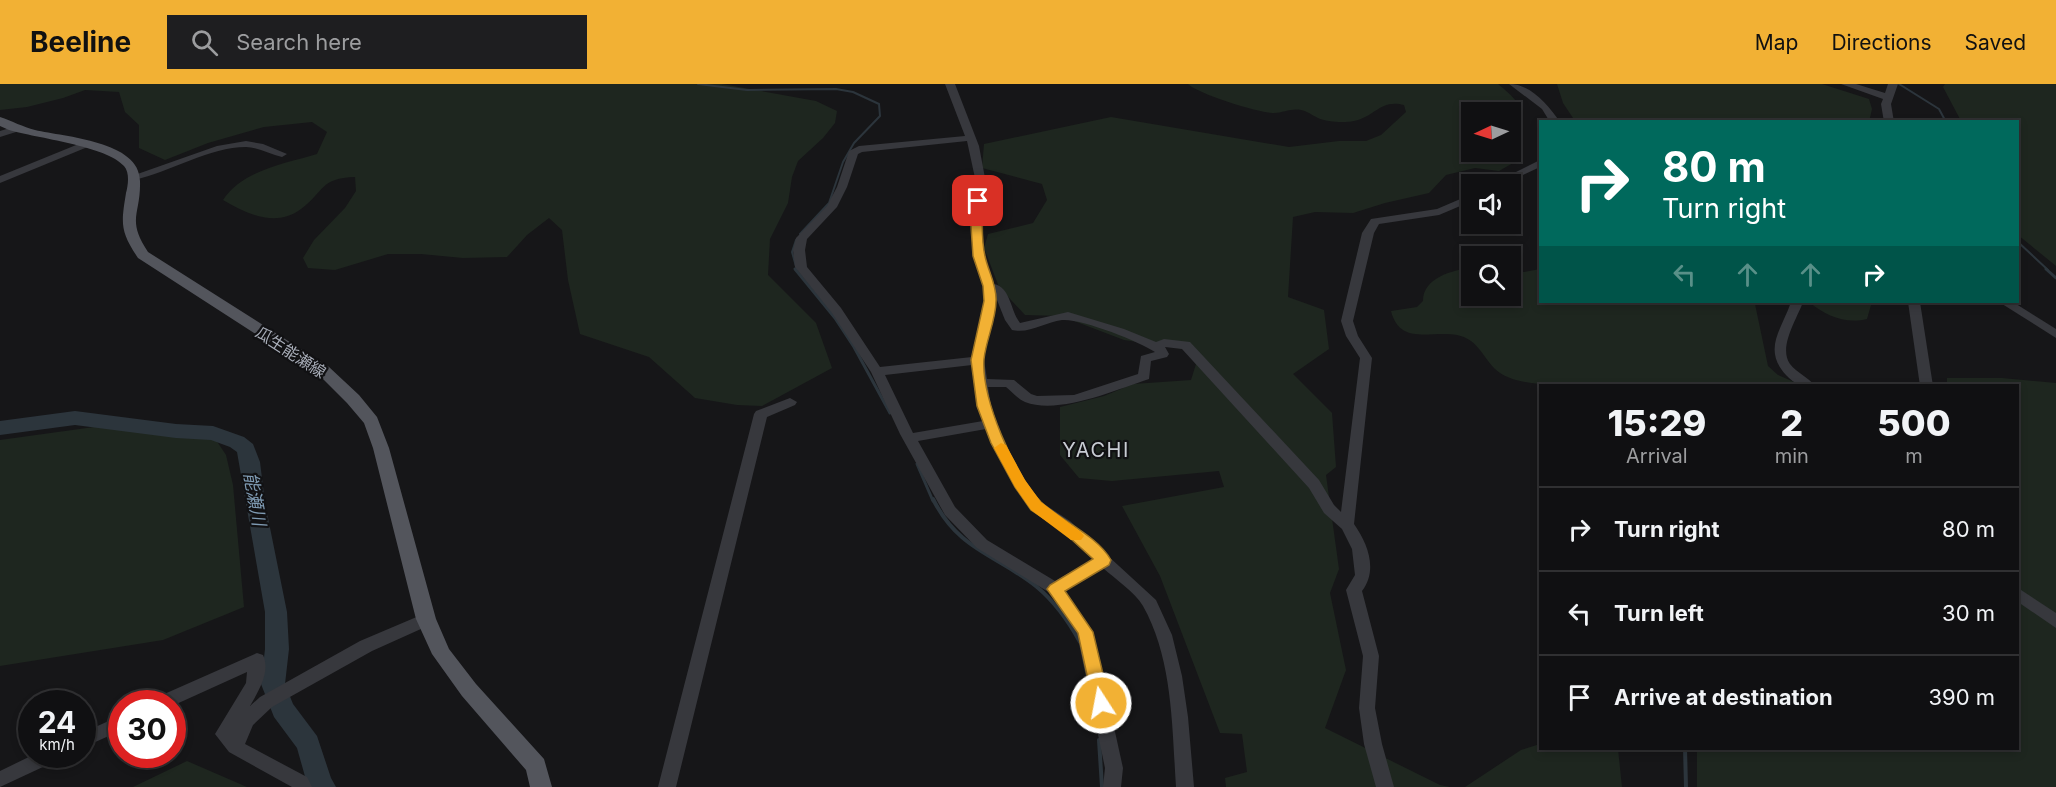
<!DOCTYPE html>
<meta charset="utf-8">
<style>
:root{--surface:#101012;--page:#1e1e20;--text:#f1f3f6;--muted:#9c9d9f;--line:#303032;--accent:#f2b134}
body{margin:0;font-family:Inter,"Noto Sans JP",sans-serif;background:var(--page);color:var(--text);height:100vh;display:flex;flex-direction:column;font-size:22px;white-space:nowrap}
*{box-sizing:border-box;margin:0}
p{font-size:20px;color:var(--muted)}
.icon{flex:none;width:33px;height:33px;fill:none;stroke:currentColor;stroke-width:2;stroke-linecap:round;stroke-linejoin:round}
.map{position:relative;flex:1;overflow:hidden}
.details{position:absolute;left:1539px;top:300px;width:480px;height:366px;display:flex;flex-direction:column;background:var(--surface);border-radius:0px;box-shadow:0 3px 9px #0003,0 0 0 2px var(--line)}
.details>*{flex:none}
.top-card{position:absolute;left:1539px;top:36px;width:480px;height:183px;border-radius:0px;box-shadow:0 3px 9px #0003,0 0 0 2px var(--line);background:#00695c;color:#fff;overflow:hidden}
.needle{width:39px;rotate:266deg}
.fabs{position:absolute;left:1461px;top:18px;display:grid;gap:12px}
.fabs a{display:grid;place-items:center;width:60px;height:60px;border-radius:0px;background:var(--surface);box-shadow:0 3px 9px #0003,0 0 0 2px var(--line);font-size:30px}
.speed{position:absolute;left:18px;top:606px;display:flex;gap:12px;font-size:30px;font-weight:700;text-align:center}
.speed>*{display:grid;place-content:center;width:78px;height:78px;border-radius:50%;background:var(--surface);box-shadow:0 3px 9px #0003,0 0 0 2px var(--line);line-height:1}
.speed small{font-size:15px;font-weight:400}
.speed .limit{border:9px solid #d22;background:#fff;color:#111}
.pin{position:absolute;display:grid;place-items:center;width:51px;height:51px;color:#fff;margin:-26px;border-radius:12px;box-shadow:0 3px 9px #0006}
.me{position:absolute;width:66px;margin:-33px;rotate:349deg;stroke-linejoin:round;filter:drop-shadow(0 0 4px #0008)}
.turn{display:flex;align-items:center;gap:21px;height:126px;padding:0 24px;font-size:27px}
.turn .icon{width:78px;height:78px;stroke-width:2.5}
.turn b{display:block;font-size:42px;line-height:51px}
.lanes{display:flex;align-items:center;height:57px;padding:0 24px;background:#0003;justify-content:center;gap:30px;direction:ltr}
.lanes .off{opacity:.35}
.eta{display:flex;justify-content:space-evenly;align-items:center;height:102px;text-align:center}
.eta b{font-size:36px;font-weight:800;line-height:42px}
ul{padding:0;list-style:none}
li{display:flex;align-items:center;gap:18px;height:84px;padding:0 24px;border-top:2px solid var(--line)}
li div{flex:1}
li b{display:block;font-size:22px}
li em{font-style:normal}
header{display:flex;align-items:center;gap:36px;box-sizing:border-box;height:84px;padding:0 30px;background:var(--accent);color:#111}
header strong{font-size:28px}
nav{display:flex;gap:33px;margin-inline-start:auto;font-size:21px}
.search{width:420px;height:54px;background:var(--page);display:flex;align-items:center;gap:15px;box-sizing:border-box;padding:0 21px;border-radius:0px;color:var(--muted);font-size:22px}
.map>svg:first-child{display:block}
.green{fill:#1e261f}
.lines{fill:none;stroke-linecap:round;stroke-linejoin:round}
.stream-far2{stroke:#2c353c;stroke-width:2}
.stream-far1{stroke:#2c353c;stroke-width:3}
.stream{stroke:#2c353c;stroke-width:4}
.river{fill:#2c353c;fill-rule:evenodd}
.minor{fill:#37383d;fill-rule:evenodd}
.major{fill:#53555c;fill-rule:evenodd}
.route{fill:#f2b134;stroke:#9d7322;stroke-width:1.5}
.slow{fill:#f59e0b}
.labels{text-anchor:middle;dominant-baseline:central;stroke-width:4.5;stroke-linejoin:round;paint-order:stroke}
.street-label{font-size:16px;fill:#a8adb8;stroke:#111113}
.water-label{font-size:18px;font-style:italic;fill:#7f9bb3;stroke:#111113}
.quarter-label{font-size:20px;letter-spacing:1.5px;fill:#c9ccd4;stroke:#111113}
</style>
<header>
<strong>Beeline</strong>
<div class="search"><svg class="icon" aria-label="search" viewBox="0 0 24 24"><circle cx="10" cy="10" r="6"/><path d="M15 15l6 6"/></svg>Search here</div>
<nav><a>Map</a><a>Directions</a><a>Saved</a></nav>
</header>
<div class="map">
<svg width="2056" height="703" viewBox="0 0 2056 703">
<rect width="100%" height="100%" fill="#161618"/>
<g class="green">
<path d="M0,0H722L816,17L837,27L835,39L823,54L798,77L792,93L788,119L770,155L768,191L816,239L832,284L762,322L737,321L695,314L649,273L580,250L568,196L562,146L549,134L527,151L507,173L463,174L421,170H388L335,186L308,184L303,174L314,156L345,124L356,107L355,93C320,94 325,107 301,125C276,144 247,130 223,116C243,86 284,80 317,70L327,48L312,38L264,43L208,59L165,76L139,64V41L125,28L119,8L85,6L63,14L27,23L0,26Z"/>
<path d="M1188,0H1498C1518,17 1523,20 1520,47L1511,48L1510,28H1472V68H1507L1513,79L1499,87L1475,84L1446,91L1429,109L1385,119L1353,129L1315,128L1293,133L1288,213L1324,226L1329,265L1293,290L1332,329L1336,383L1326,391L1339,485L1330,509L1346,586L1325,644L1440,701L1450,703H1226L1225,694L1247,688L1242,650L1220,649L1160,492L1122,422L1224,403L1219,387L1112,397L1079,394L1060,371V323L1104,312L1133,300L1191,296L1196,280L1184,265L1124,256L1061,232L1025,231L999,203L984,164L988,150L1033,139L1047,116L1042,100L982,84L984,60L1111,33L1289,63L1339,57H1366L1381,51L1406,28L1404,21C1380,15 1375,33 1354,37C1344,39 1327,38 1318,34C1312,31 1307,27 1301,26C1291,24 1283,29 1274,29C1259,29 1198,10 1188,0Z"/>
<polygon points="1557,0 1822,0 1869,15 1872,25 1869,38 1575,37 1563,19"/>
<polygon points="1945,0 2056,0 2056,182 2018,151 2018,38 1961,37 1943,3"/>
<path d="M1471,184L1472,212H1510L1511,186L1524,188L1540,185V218L1755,220L1768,282L1778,291L1801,301H1546C1530,299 1506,297 1494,284C1482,271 1477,255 1457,251C1431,246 1400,262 1391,227L1417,223L1423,217C1423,194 1452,186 1471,184Z"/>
<path d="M1809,218H1898L1899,221H1871L1867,235C1845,240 1826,232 1809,218Z"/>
<polygon points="1947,294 2002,294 2056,299 2056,703 1697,703 1697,665 2018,664 2018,302 1947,301"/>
<polygon points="123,339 214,353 226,371 233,401 244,523 163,556 0,582 0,356"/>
<polygon points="1540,660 1540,664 1618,665 1622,703 1465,703 1521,666"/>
<polygon points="187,677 247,703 133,703"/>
</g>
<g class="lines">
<g class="stream-far2">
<polyline points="698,0 747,6 836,5 853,8 879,20 880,32 854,59 843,78 829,119 800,150"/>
<polyline points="1899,0 1939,25 1946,38"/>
<polyline points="796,156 792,168 797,186"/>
<polyline points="2018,158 2048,186"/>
</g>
<g class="stream-far1">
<polyline points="795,185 835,234 854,263 890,329"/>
<polyline points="2046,185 2056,194"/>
<polyline points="917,380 933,417"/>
</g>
<g class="stream">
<path d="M933,415C959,467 996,470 1037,503C1055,518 1069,538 1080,558"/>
<polyline points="1099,656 1102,703"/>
<polyline points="1685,664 1686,703"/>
</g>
<polygon class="river" points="75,327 176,340 213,342 244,353 253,360 260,378 265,419 287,528 289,565 285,600 293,620 317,652 331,694 336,703 308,703 297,664 274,633 261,600 265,565 265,528 237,368 230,363 211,356 176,354 75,341 0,351 0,337"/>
<g class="minor">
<path d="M945,0H955L979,62L985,94L981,142L985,172L994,200C1011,204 1010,226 1020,239L1068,228L1124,245L1156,258L1164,255L1190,258L1319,396L1334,421L1341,428L1360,274L1346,252L1341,237L1362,149L1371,135L1437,125L1472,110V117L1439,131L1379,140L1374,149L1353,237L1358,252L1372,274L1354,440C1368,460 1378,486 1362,507L1379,572L1375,624L1382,660L1394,703H1376L1364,660L1359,624L1363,572L1346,506L1355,491L1352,465L1342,445L1324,429L1309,404L1182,265L1165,263L1169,270L1167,273L1151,277L1149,295C1115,306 1059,331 1025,318C1018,315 1012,308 1006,303H988L991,323L1005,359L1025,396L1041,418L1070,437L1156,516L1172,551L1182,592L1188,633L1194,703H1176C1172,644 1173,575 1143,522C1135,508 1115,495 1103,484L1065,507L1093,548L1123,684L1121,703H1103L1105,684L1077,550L1050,509L977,464L945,431L900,350L871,288L832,229L795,183L793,166L796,154L827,122L837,103L849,67L859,62L965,52ZM967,57L975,94L971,142L973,172L983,202L984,217L972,273L880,283L841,224L807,183L805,166L807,155L837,123L847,103L858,70L862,68ZM995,211L1005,236L1012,246C1030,250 1045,238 1062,236C1080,234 1139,257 1155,268L1141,272L1138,290L1074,311L1037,312L1031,310L1014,296L987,295L984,276ZM972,281L977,323L983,337L913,349L885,291ZM986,345L1013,399L1031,426L1060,445L1093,475L1055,497L987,456L955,423L918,357Z"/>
<path d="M1509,0C1531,0 1548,21 1560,38H1550L1542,25Z"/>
<polygon points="1841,0 1856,0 1885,9 1888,0 1898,0 1891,20 1894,38 1884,38 1881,20 1883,15"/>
<polygon points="13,43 18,46 16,48 0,53 0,47"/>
<polygon points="86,57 91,60 90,62 0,99 0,92"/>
<path d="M246,57L263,60L287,70L282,73C270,70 258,63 246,63C210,63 170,88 134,96L129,93L217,62Z"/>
<polygon points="1540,76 1540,83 1504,100 1492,100"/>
<path d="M1791,218H1803C1797,235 1778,263 1790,280C1797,289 1808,293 1815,302C1802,302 1795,301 1786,291C1762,265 1782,245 1791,218Z"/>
<polygon points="1908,218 1920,218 1933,302 1920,302"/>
<polygon points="1999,218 2013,218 2056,245 2056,254"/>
<polygon points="790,314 797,318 795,321 767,333 676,703 658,703 754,330 756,327"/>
<polygon points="2018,504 2056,529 2056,544 2018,518"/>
<path d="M426,529L432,530L434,535L432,540L372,567L272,623L253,641L245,660L307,693L312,703H292L229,668L215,650L246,599L247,588L172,622V620H151L153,615L257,569L263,571C271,588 258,608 250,622L260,613L360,557Z"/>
<polygon points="122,631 122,646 82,664 82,649"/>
<polygon points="35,670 62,670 60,675 0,703 0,687"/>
</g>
<path class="major" d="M0,33C12,37 23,43 35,46C65,53 140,57 140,97C141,131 126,135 148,168L329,283L359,311L377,333L389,364L436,535L449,565L476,600L544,675L552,703H530L526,686L462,612L432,570L416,535L373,364L364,339L347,319L319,291L138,174C120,147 121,140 126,109C128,101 130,89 124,82C107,62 36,54 9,46L0,42Z"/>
</g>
<path class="route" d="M978,114L983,117C982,135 981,155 985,172C988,187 997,201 996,217C996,236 986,256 984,275C981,313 1014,391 1041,418C1060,436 1098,452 1111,476L1109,481L1065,507L1093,548L1110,619L1107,624L1101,626L1095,624L1093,619L1078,549L1047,505L1050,501L1093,475L1060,445L1031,426L1015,403L991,359L977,322L971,276L984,217L983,202L973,172L971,142L973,117Z"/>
<polygon class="slow" points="1001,359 1006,361 1025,396 1041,418 1081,448 1084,452 1081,456 1071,456 1031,426 1015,403 994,364"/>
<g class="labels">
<g class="street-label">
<text transform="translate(291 268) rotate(33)">瓜生能瀬線</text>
</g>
<g class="water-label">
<text transform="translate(255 415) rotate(80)">能瀬川</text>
</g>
<g class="quarter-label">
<text x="1096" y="366">YACHI</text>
</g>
</g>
</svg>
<div class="fabs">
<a><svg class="needle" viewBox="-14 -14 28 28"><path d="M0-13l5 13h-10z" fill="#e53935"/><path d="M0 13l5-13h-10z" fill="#9c9d9f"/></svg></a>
<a><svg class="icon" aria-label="sound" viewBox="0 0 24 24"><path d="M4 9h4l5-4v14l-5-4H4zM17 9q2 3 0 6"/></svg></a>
<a><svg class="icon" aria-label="search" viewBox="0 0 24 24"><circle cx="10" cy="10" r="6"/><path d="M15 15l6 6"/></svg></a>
</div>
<div class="speed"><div>24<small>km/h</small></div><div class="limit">30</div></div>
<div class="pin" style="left:978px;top:117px;background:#d93025"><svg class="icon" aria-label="arrive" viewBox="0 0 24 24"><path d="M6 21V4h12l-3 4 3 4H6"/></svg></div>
<svg class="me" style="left:1101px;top:619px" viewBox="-20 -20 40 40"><circle r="17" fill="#f2b134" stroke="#fff" stroke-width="3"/><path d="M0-11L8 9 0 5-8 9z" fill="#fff"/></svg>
<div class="top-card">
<div class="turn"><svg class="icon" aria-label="right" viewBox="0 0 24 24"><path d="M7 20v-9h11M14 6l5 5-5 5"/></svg><div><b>80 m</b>Turn right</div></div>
<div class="lanes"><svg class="icon off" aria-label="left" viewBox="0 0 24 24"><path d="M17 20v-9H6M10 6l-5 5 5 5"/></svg><svg class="icon off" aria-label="ahead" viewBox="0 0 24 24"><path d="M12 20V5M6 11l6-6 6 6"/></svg><svg class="icon off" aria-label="ahead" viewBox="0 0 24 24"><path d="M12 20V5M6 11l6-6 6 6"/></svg><svg class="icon" aria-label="right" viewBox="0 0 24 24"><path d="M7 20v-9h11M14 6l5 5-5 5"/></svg></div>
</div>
<section class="details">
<div class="eta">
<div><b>15:29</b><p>Arrival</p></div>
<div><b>2</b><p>min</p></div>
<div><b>500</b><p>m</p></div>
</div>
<ul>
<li><svg class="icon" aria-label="right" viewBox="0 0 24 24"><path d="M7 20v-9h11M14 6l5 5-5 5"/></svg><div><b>Turn right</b></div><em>80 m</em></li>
<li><svg class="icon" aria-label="left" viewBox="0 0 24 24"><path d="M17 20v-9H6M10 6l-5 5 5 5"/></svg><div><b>Turn left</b></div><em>30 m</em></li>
<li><svg class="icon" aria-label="arrive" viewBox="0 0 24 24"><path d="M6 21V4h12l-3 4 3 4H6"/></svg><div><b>Arrive at destination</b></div><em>390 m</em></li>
</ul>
</section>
</div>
